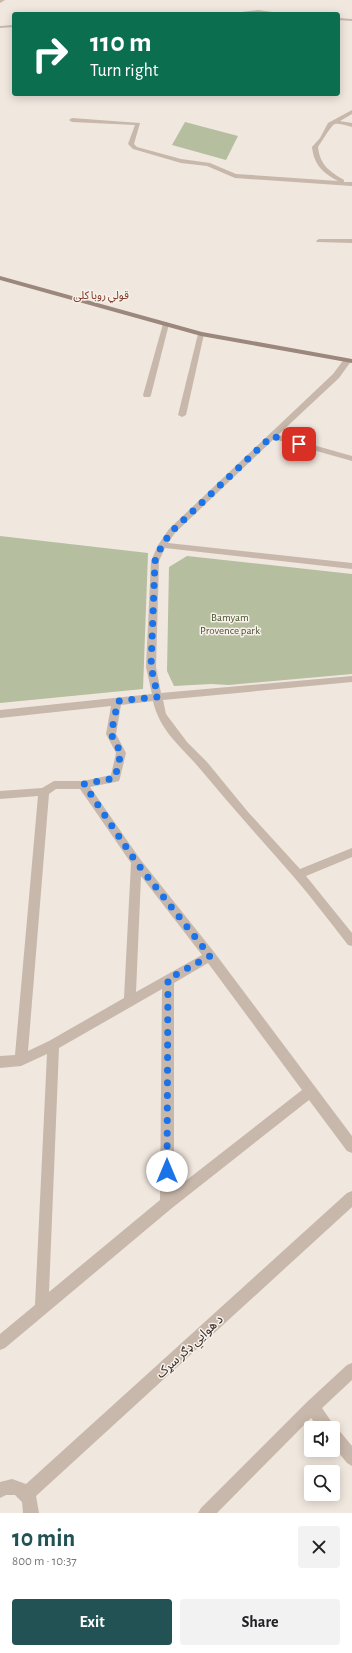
<!DOCTYPE html>
<meta charset="utf-8">
<style>
:root{--surface:#fff;--page:#f2f2f2;--text:#202124;--muted:#757577;--accent:#225254}
body{margin:0;font-family:"Alegreya Sans","Noto Sans Arabic",sans-serif;background:var(--page);color:var(--text);height:100vh;display:flex;flex-direction:column;font-size:15px;white-space:nowrap}
*{box-sizing:border-box;margin:0}
p{font-size:13px;color:var(--muted)}
.icon{flex:none;width:22px;height:22px;fill:none;stroke:currentColor;stroke-width:2;stroke-linecap:round;stroke-linejoin:round}
.map{position:relative;height:1513px;overflow:hidden}
.side{display:flex;flex-direction:column;background:var(--surface);flex:1}
.side>*{flex:none}
.hud{position:absolute;left:12px;top:12px;width:328px;height:84px;border-radius:4px;box-shadow:0 2px 10px #0003;background:#0b6e4f;color:#fff;overflow:hidden}
.fabs{position:absolute;left:304px;top:1421px;display:grid;gap:8px}
.fabs a{display:grid;place-items:center;width:36px;height:36px;border-radius:4px;background:var(--surface);box-shadow:0 2px 10px #0003;font-size:20px}
.pin{position:absolute;display:grid;place-items:center;width:34px;height:34px;color:#fff;margin:-17px;border-radius:8px;box-shadow:0 2px 6px #0006}
.me{position:absolute;width:44px;margin:-22px;rotate:0deg;stroke-linejoin:round;filter:drop-shadow(0 0 3px #0008)}
.turn{display:flex;align-items:center;gap:14px;height:84px;padding:0 12px;font-size:18px}
.turn .icon{width:52px;height:52px;stroke-width:2.5}
.turn b{display:block;font-size:28px;line-height:34px}
.round{display:grid;place-items:center;flex:none;width:42px;height:42px;border-radius:4px;background:var(--page)}
.head{display:flex;align-items:center;justify-content:space-between;height:68px;padding:0 12px}
h1{font-size:24px;font-weight:700;line-height:30px;color:var(--accent)}
.primary-button{display:flex;gap:8px;margin-top:auto;padding:8px 12px}
.primary-button a{flex:1;height:46px;border-radius:4px;background:var(--accent);color:#fff;font-size:16px;font-weight:700;line-height:46px;text-align:center}
.primary-button a+a{background:var(--page);color:var(--text)}
.map>svg:first-child{display:block}
.green{fill:#b5be9f}
.lines{fill:none;stroke-linecap:round;stroke-linejoin:round}
.street{fill:#c8b7ab;fill-rule:evenodd}
.secondary{fill:#9b877c;fill-rule:evenodd}
.route{stroke:#1a73e8;stroke-width:7;stroke-dasharray:0 12.6}
.labels{text-anchor:middle;dominant-baseline:central;stroke-width:3;stroke-linejoin:round;paint-order:stroke}
.far-quarter-label{font-size:11px;fill:#7e3b29;stroke:#f8f1ea}
.park-label{font-size:11px;fill:#47522f;stroke:#f8f1ea}
.near-street-label{font-size:13px;fill:#362d2a;stroke:#f8f1ea}
</style>
<div class="map">
<svg width="352" height="1513" viewBox="0 0 352 1513">
<rect width="100%" height="100%" fill="#f0e7de"/>
<g class="green">
<polygon points="185,122 238,136 226,160 172,145"/>
<polygon points="0,536 148,553 143,689 0,703"/>
<polygon points="187,556 352,574 352,674 229,685 211,684 174,686 167,671 169,567"/>
</g>
<g class="lines">
<g class="street">
<polygon points="0,0 5,0 0,3"/>
<polygon points="258,10 287,14 258,12 225,14"/>
<polygon points="338,18 352,19 352,21 338,20"/>
<polygon points="14,25 14,27 0,28 0,26"/>
<path d="M352,110V114L340,121L352,123V127C347,126 340,123 335,124C332,124 321,143 318,147C320,165 329,171 344,180V182H352V186L235,178L207,166L181,163L133,149L128,144L135,125L72,122L69,120L72,118L140,123L134,144L137,147L181,159L210,163L236,174L338,181C323,173 314,165 312,147L320,138L328,123Z"/>
<polygon points="319,239 352,239 352,243 317,242 316,241"/>
<polygon points="166,322 169,324 151,395 150,397 144,397 143,395 163,324"/>
<polygon points="201,332 204,334 186,415 182,417 178,415 198,334"/>
<path d="M345,358L352,360L339,378L278,435L352,456V461L274,439L175,533L168,543L352,563V569L165,548L159,561L156,667L161,693L352,676V682L163,700L166,714L187,742L207,762L248,812L300,869L352,848V857L306,876L352,933V946L348,945C330,922 312,898 293,876C262,841 231,806 201,770C182,747 160,732 153,701L121,705L116,734L126,753L120,778L119,781L115,782L90,787L140,859L214,952L352,1136V1153L347,1151L309,1100L172,1208L5,1348L0,1350V1334L35,1305L47,1054L21,1066L0,1068V1056L15,1055L38,796L0,799V791L42,788L54,781H83L111,775L116,753L106,734L111,706L0,718V710L152,694L146,667L151,561L158,545L169,529L333,374ZM56,789H80L131,863L124,998L49,1041L28,1051L49,794ZM141,876L202,955L136,992ZM208,963L302,1090L174,1190V983ZM162,989L160,1200L49,1292L59,1048Z"/>
<polygon points="352,1191 352,1207 36,1496 39,1513 23,1513 22,1502 15,1495 6,1495 0,1498 0,1482 12,1479 26,1484 347,1193"/>
<polygon points="352,1363 352,1380 322,1408 335,1427 338,1429 352,1446 352,1466 347,1463 333,1446 333,1428 319,1428 311,1418 217,1513 198,1513 201,1508 307,1402 347,1365"/>
</g>
<polygon class="secondary" points="0,276 202,332 352,359 352,363 201,336 0,280"/>
</g>
<g class="lines">
<polyline class="route" points="167,1171 168,979 210,956 136,862 84,784 115,778 121,753 111,734 118,701 158,697 151,667 155,561 162,545 172,531 272,436 299,444"/>
</g>
<g class="labels">
<g class="far-quarter-label">
<text x="101" y="295">قولي روبا کلی</text>
</g>
<g class="park-label">
<text x="230" y="617">Bamyam<tspan x="230" dy="13">Provence park</tspan></text>
</g>
<g class="near-street-label">
<text transform="translate(190 1347) rotate(-43)">د هوايي ډګر سړک</text>
</g>
</g>
</svg>
<div class="fabs">
<a><svg class="icon" aria-label="sound" viewBox="0 0 24 24"><path d="M4 9h4l5-4v14l-5-4H4zM17 9q2 3 0 6"/></svg></a>
<a><svg class="icon" aria-label="search" viewBox="0 0 24 24"><circle cx="10" cy="10" r="6"/><path d="M15 15l6 6"/></svg></a>
</div>
<div class="pin" style="left:299px;top:444px;background:#d93025"><svg class="icon" aria-label="arrive" viewBox="0 0 24 24"><path d="M6 21V4h12l-3 4 3 4H6"/></svg></div>
<svg class="me" style="left:167px;top:1171px" viewBox="-20 -20 40 40"><circle r="19" fill="#fff"/><path d="M0-13L10 11 0 6-10 11z" fill="#1a73e8"/></svg>
<div class="hud">
<div class="turn"><svg class="icon" aria-label="right" viewBox="0 0 24 24"><path d="M7 20v-9h11M14 6l5 5-5 5"/></svg><div><b>110 m</b>Turn right</div></div>
</div>
</div>
<section class="side">
<div class="head"><div><h1>10 min</h1><p>800 m · 10:37</p></div><a class="round"><svg class="icon" aria-label="close" viewBox="0 0 24 24"><path d="M6 6l12 12M18 6L6 18"/></svg></a></div>
<div class="primary-button"><a>Exit</a><a>Share</a></div>
</section>
